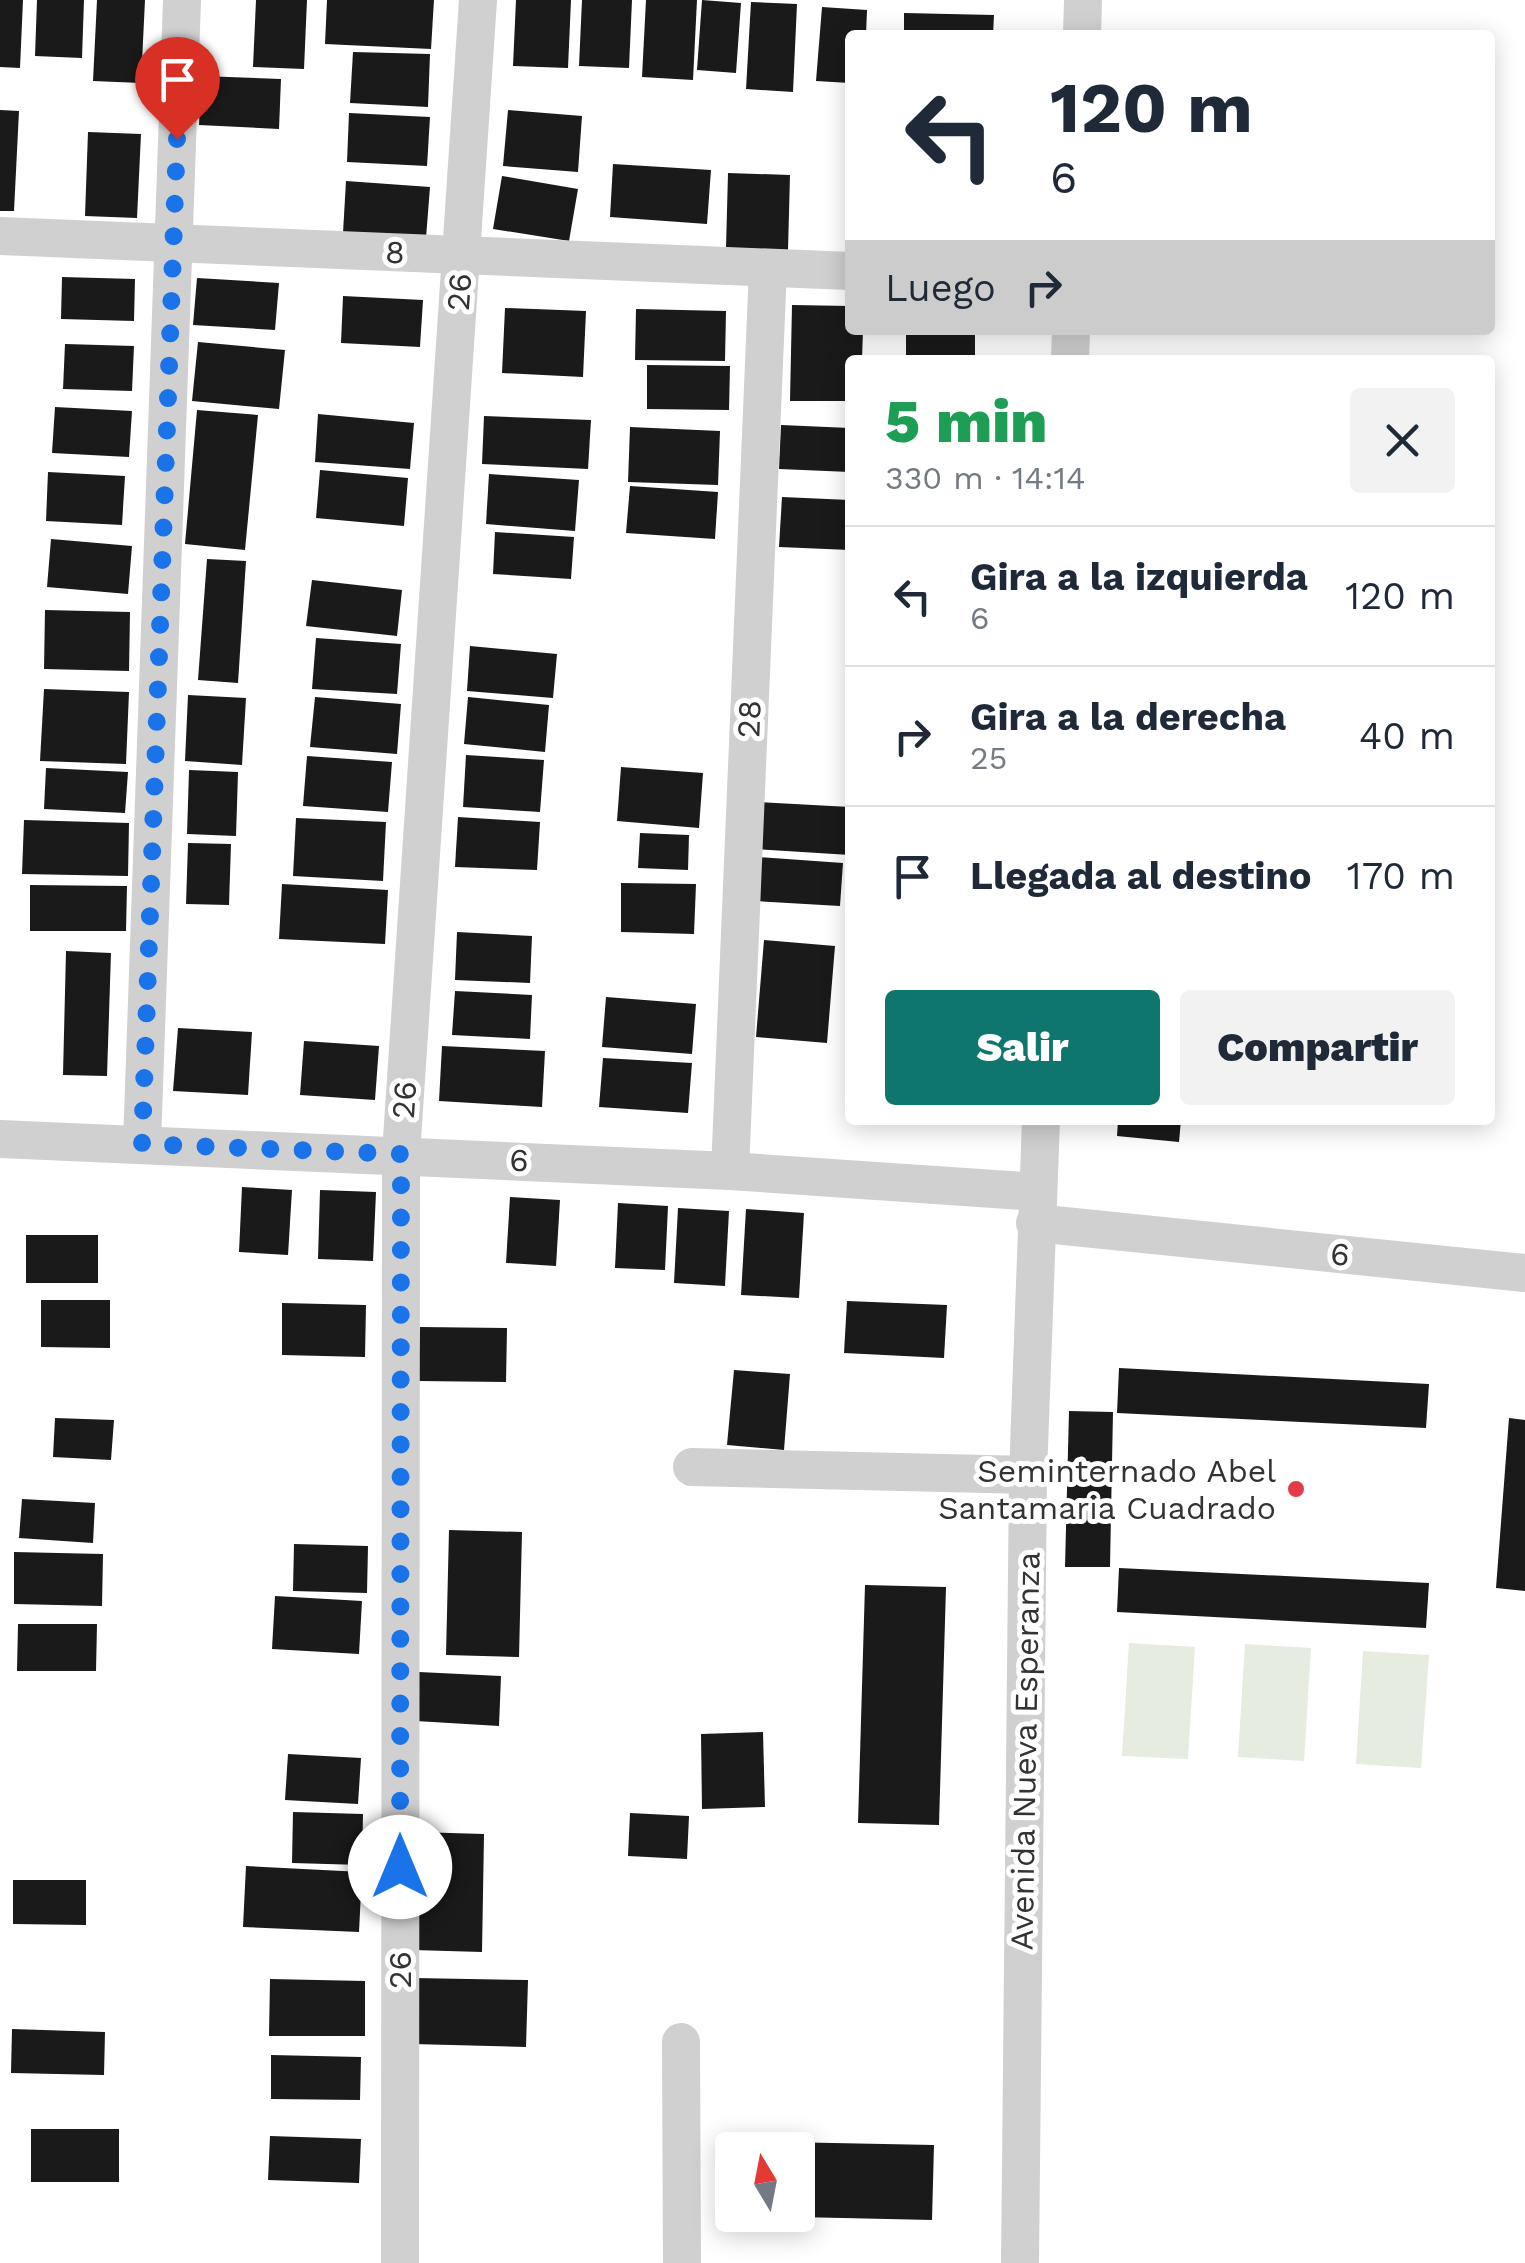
<!DOCTYPE html>
<html lang="es">
<meta charset="utf-8">
<style>
:root{--surface:#fff;--page:#f2f2f3;--text:#1f2937;--muted:#747a83;--line:#e0e1e3;--accent:#0f766e}
body{margin:0;font-family:"Work Sans",sans-serif;background:var(--page);color:var(--text);height:100vh;display:flex;flex-direction:column;font-size:38px;white-space:nowrap}
*{box-sizing:border-box;margin:0}
p{font-size:32px;color:var(--muted)}
.icon{flex:none;width:55px;height:55px;fill:none;stroke:currentColor;stroke-width:2;stroke-linecap:round;stroke-linejoin:round}
.map{position:relative;flex:1;overflow:hidden}
.sheet{position:absolute;left:845px;top:355px;width:650px;height:770px;display:flex;flex-direction:column;background:var(--surface);border-radius:10px;box-shadow:0 5px 25px #0003}
.sheet>*{flex:none}
.guide{position:absolute;left:845px;top:30px;width:650px;height:305px;border-radius:10px;box-shadow:0 5px 25px #0003;background:#fff;color:var(--text);overflow:hidden}
.needle{width:65px;rotate:350deg}
.buttons{position:absolute;left:715px;top:2132px;display:grid;gap:20px}
.buttons a{display:grid;place-items:center;width:100px;height:100px;border-radius:10px;background:var(--surface);box-shadow:0 5px 25px #0003;font-size:50px}
.pin{position:absolute;display:grid;place-items:center;width:85px;height:85px;color:#fff;margin:-102px -42px;border-radius:50% 50% 50% 0;rotate:-45deg;box-shadow:0 0 10px #0007}
.pin .icon{rotate:45deg}
.me{position:absolute;width:110px;margin:-55px;rotate:0deg;stroke-linejoin:round;filter:drop-shadow(0 0 8px #0008)}
.turn{display:flex;align-items:center;gap:35px;height:210px;padding:0 40px;font-size:45px}
.turn .icon{width:130px;height:130px;stroke-width:2.5}
.turn b{display:block;font-size:70px;line-height:85px}
.then{display:flex;align-items:center;height:95px;padding:0 40px;background:#0003;gap:20px;font-size:38px}
.round{display:grid;place-items:center;flex:none;width:105px;height:105px;border-radius:10px;background:var(--page)}
.summary{display:flex;align-items:center;justify-content:space-between;height:170px;padding:0 40px}
h1{font-size:60px;font-weight:800;line-height:75px;color:#1e9e55}
.action{display:flex;gap:20px;margin-top:auto;padding:20px 40px}
.action a{flex:1;height:115px;border-radius:10px;background:var(--accent);color:#fff;font-size:40px;font-weight:800;line-height:115px;text-align:center}
.action a+a{background:var(--page);color:var(--text)}
ul{padding:0;list-style:none}
li{display:flex;align-items:center;gap:30px;height:140px;padding:0 40px;border-top:2px solid var(--line)}
li div{flex:1}
li b{display:block;font-size:38px}
li em{font-style:normal}
.map>svg:first-child{display:block}
.green{fill:#e6ecdf}
.building{fill:#1a1a1a}
.lines{fill:none;stroke-linecap:round;stroke-linejoin:round}
.minor{stroke:#d0d0d0;stroke-width:38}
.route{stroke:#1a73e8;stroke-width:18;stroke-dasharray:0 32.4}
.poi-dot{fill:#e63946;stroke:#fff;stroke-width:4}
.labels{text-anchor:middle;dominant-baseline:central;stroke-width:10;stroke-linejoin:round;paint-order:stroke}
.street-label{font-size:32px;fill:#333;stroke:#fff}
.poi-label{font-size:32px;fill:#333;stroke:#fff;text-anchor:end}
</style>
<div class="map">
<svg width="1525" height="2263" viewBox="0 0 1525 2263">
<rect width="100%" height="100%" fill="#fff"/>
<g class="green">
<polygon points="1129,1643 1195,1647 1188,1759 1122,1756"/>
<polygon points="1245,1644 1311,1648 1304,1761 1238,1757"/>
<polygon points="1363,1651 1429,1655 1421,1768 1356,1764"/>
</g>
<g class="building">
<polygon points="0,0 23,0 20,68 0,67"/>
<polygon points="37,0 84,0 82,58 35,56"/>
<polygon points="97,0 145,0 141,83 93,81"/>
<polygon points="256,0 307,0 304,69 253,67"/>
<polygon points="327,0 434,0 431,49 325,44"/>
<polygon points="516,0 571,0 568,68 513,66"/>
<polygon points="582,0 632,0 629,68 579,66"/>
<polygon points="646,0 697,0 693,80 642,77"/>
<polygon points="702,0 741,3 736,73 697,70"/>
<polygon points="751,2 797,4 793,92 746,89"/>
<polygon points="822,7 867,10 866,35 850,35 850,83 816,81"/>
<polygon points="904,13 994,15 993,35 904,35"/>
<polygon points="353,52 430,54 428,107 350,103"/>
<polygon points="201,76 281,79 279,129 199,125"/>
<polygon points="0,110 19,111 14,211 0,211"/>
<polygon points="508,110 582,116 578,172 503,166"/>
<polygon points="349,113 430,117 427,166 347,162"/>
<polygon points="88,132 141,134 137,218 85,216"/>
<polygon points="613,164 711,170 707,224 610,217"/>
<polygon points="728,173 790,175 788,250 726,248"/>
<polygon points="502,176 578,189 569,241 493,229"/>
<polygon points="346,181 430,187 426,238 343,233"/>
<polygon points="62,277 135,279 134,321 61,319"/>
<polygon points="197,278 279,283 275,330 193,325"/>
<polygon points="343,296 423,300 420,347 341,343"/>
<polygon points="792,305 850,306 850,330 863,330 862,360 850,360 850,401 790,401"/>
<polygon points="505,308 586,311 583,377 502,373"/>
<polygon points="636,309 726,311 725,361 635,360"/>
<rect x="906" y="330" width="69" height="30"/>
<polygon points="198,342 285,350 279,409 192,401"/>
<polygon points="65,344 134,346 132,391 63,389"/>
<polygon points="647,365 730,366 729,410 647,409"/>
<polygon points="55,407 132,411 129,457 52,453"/>
<polygon points="197,410 258,415 245,550 185,544"/>
<polygon points="318,414 414,423 410,469 315,462"/>
<polygon points="484,416 591,420 588,469 482,464"/>
<polygon points="781,425 850,428 850,472 779,469"/>
<polygon points="630,427 720,431 718,485 628,482"/>
<polygon points="320,470 408,478 404,526 316,518"/>
<polygon points="48,472 125,476 122,525 46,521"/>
<polygon points="489,474 579,480 575,531 486,524"/>
<polygon points="630,486 718,492 715,539 626,533"/>
<polygon points="782,497 850,500 850,550 779,547"/>
<polygon points="495,532 574,537 571,579 493,574"/>
<polygon points="51,539 132,546 128,594 47,587"/>
<polygon points="207,559 246,561 238,683 198,680"/>
<polygon points="312,580 402,590 397,636 306,626"/>
<polygon points="45,610 130,612 129,671 44,669"/>
<polygon points="316,638 401,644 397,694 312,689"/>
<polygon points="470,646 557,654 553,698 467,691"/>
<polygon points="44,689 129,692 126,764 40,761"/>
<polygon points="188,695 246,698 242,765 185,761"/>
<polygon points="315,697 401,704 397,754 310,747"/>
<polygon points="468,697 549,705 545,752 464,744"/>
<polygon points="466,755 544,760 540,812 463,807"/>
<polygon points="307,756 392,762 388,812 303,806"/>
<polygon points="621,767 703,773 699,828 617,821"/>
<polygon points="46,768 128,772 125,813 44,809"/>
<polygon points="189,770 238,772 236,836 187,834"/>
<polygon points="759,802 850,807 850,855 756,849"/>
<polygon points="458,817 540,822 537,870 455,867"/>
<polygon points="296,818 386,822 383,881 293,876"/>
<polygon points="24,820 129,823 128,876 22,874"/>
<polygon points="640,833 689,835 688,870 638,868"/>
<polygon points="188,843 231,844 229,905 186,904"/>
<polygon points="757,857 843,863 840,906 755,901"/>
<polygon points="621,883 696,884 694,934 621,932"/>
<polygon points="282,884 388,890 385,944 279,939"/>
<polygon points="30,885 127,886 126,931 30,931"/>
<polygon points="457,932 532,936 530,983 455,980"/>
<polygon points="764,940 835,946 827,1043 756,1037"/>
<polygon points="66,951 111,953 107,1076 63,1075"/>
<polygon points="455,991 532,995 530,1039 452,1035"/>
<polygon points="606,997 696,1004 692,1054 602,1047"/>
<polygon points="178,1028 252,1032 248,1095 173,1091"/>
<polygon points="304,1041 379,1046 375,1100 300,1095"/>
<polygon points="442,1046 545,1051 542,1107 439,1101"/>
<polygon points="603,1058 692,1063 688,1113 599,1107"/>
<polygon points="1118,1120 1181,1120 1179,1142 1117,1136"/>
<polygon points="242,1187 292,1190 288,1255 239,1252"/>
<polygon points="320,1190 376,1192 373,1261 318,1259"/>
<polygon points="510,1197 560,1200 556,1266 506,1263"/>
<polygon points="618,1203 668,1206 665,1270 615,1268"/>
<polygon points="678,1208 729,1211 725,1286 674,1283"/>
<polygon points="746,1209 804,1213 799,1298 741,1295"/>
<rect x="26" y="1235" width="72" height="48"/>
<polygon points="41,1300 110,1300 110,1348 41,1347"/>
<polygon points="847,1301 947,1305 944,1358 844,1353"/>
<polygon points="282,1303 366,1305 365,1357 282,1355"/>
<polygon points="420,1327 507,1328 506,1382 418,1381"/>
<polygon points="1119,1368 1429,1384 1426,1428 1117,1413"/>
<polygon points="734,1370 790,1374 784,1450 727,1445"/>
<polygon points="1069,1411 1113,1412 1110,1567 1065,1567"/>
<polygon points="55,1418 114,1420 111,1460 53,1457"/>
<polygon points="1509,1418 1525,1420 1525,1591 1496,1588"/>
<polygon points="22,1499 95,1503 93,1543 19,1538"/>
<polygon points="449,1530 522,1532 519,1657 446,1655"/>
<polygon points="294,1544 368,1546 367,1593 293,1591"/>
<polygon points="14,1552 103,1554 102,1606 14,1604"/>
<polygon points="1119,1568 1429,1583 1426,1628 1117,1612"/>
<polygon points="865,1585 946,1587 939,1825 858,1823"/>
<polygon points="275,1596 362,1601 359,1654 272,1649"/>
<polygon points="18,1624 97,1624 96,1671 17,1671"/>
<polygon points="419,1672 501,1676 499,1726 416,1721"/>
<polygon points="763,1732 765,1807 702,1809 701,1734"/>
<polygon points="288,1754 361,1758 358,1804 285,1800"/>
<polygon points="293,1812 363,1814 362,1865 292,1863"/>
<polygon points="630,1813 689,1816 687,1859 628,1856"/>
<polygon points="416,1832 484,1834 482,1952 413,1950"/>
<polygon points="246,1866 362,1872 359,1932 243,1927"/>
<polygon points="13,1880 86,1880 86,1925 13,1924"/>
<polygon points="414,1978 528,1980 526,2047 412,2044"/>
<polygon points="270,1979 365,1981 365,2036 269,2036"/>
<polygon points="12,2029 105,2032 104,2075 11,2073"/>
<polygon points="271,2055 361,2057 360,2100 271,2099"/>
<rect x="31" y="2129" width="88" height="53"/>
<polygon points="270,2136 361,2139 359,2183 268,2180"/>
<polygon points="782,2142 934,2145 932,2220 798,2217 798,2150 782,2150"/>
</g>
<g class="lines">
<g class="minor">
<polyline points="1082,35 1083,0"/>
<polyline points="0,236 850,271"/>
<polyline points="1070,360 1071,330"/>
<polyline points="0,1139 730,1171 1038,1192"/>
<polyline points="142,1144 182,0"/>
<polyline points="730,1171 768,268"/>
<polyline points="1035,1223 1525,1273"/>
<polyline points="692,1467 1028,1475"/>
<polyline points="681,2042 682,2263"/>
<polyline points="400,2263 401,1154 478,0"/>
<polyline points="1020,2263 1028,1475 1041,1120"/>
</g>
</g>
<g class="lines">
<polyline class="route" points="177,139 142,1144 401,1154 400,1867"/>
</g>
<circle class="poi-dot" cx="1296" cy="1489" r="10"/>
<g class="labels">
<g class="street-label">
<text transform="translate(395 252) rotate(2)">8</text>
<text transform="translate(459 292) rotate(-86)">26</text>
<text transform="translate(749 719) rotate(-88)">28</text>
<text transform="translate(404 1100) rotate(-86)">26</text>
<text transform="translate(519 1160) rotate(3)">6</text>
<text transform="translate(1340 1254) rotate(6)">6</text>
<text transform="translate(1025 1751) rotate(-89)">Avenida Nueva Esperanza</text>
<text transform="translate(400 1970) rotate(-90)">26</text>
</g>
<g class="poi-label">
<text x="1276" y="1471">Seminternado Abel<tspan x="1276" dy="37">Santamaria Cuadrado</tspan></text>
</g>
</g>
</svg>
<div class="buttons">
<a><svg class="needle" viewBox="-14 -14 28 28"><path d="M0-13l5 13h-10z" fill="#e53935"/><path d="M0 13l5-13h-10z" fill="#747a83"/></svg></a>
</div>
<div class="pin" style="left:177px;top:139px;background:#d93025"><svg class="icon" aria-label="arrive" viewBox="0 0 24 24"><path d="M6 21V4h12l-3 4 3 4H6"/></svg></div>
<svg class="me" style="left:400px;top:1867px" viewBox="-20 -20 40 40"><circle r="19" fill="#fff"/><path d="M0-13L10 11 0 6-10 11z" fill="#1a73e8"/></svg>
<div class="guide">
<div class="turn"><svg class="icon" aria-label="left" viewBox="0 0 24 24"><path d="M17 20v-9H6M10 6l-5 5 5 5"/></svg><div><b>120 m</b>6</div></div>
<div class="then">Luego<svg class="icon" aria-label="right" viewBox="0 0 24 24"><path d="M7 20v-9h11M14 6l5 5-5 5"/></svg></div>
</div>
<section class="sheet">
<div class="summary"><div><h1>5 min</h1><p>330 m · 14:14</p></div><a class="round"><svg class="icon" aria-label="close" viewBox="0 0 24 24"><path d="M6 6l12 12M18 6L6 18"/></svg></a></div>
<ul>
<li><svg class="icon" aria-label="left" viewBox="0 0 24 24"><path d="M17 20v-9H6M10 6l-5 5 5 5"/></svg><div><b>Gira a la izquierda</b><p>6</p></div><em>120 m</em></li>
<li><svg class="icon" aria-label="right" viewBox="0 0 24 24"><path d="M7 20v-9h11M14 6l5 5-5 5"/></svg><div><b>Gira a la derecha</b><p>25</p></div><em>40 m</em></li>
<li><svg class="icon" aria-label="arrive" viewBox="0 0 24 24"><path d="M6 21V4h12l-3 4 3 4H6"/></svg><div><b>Llegada al destino</b></div><em>170 m</em></li>
</ul>
<div class="action"><a>Salir</a><a>Compartir</a></div>
</section>
</div>
